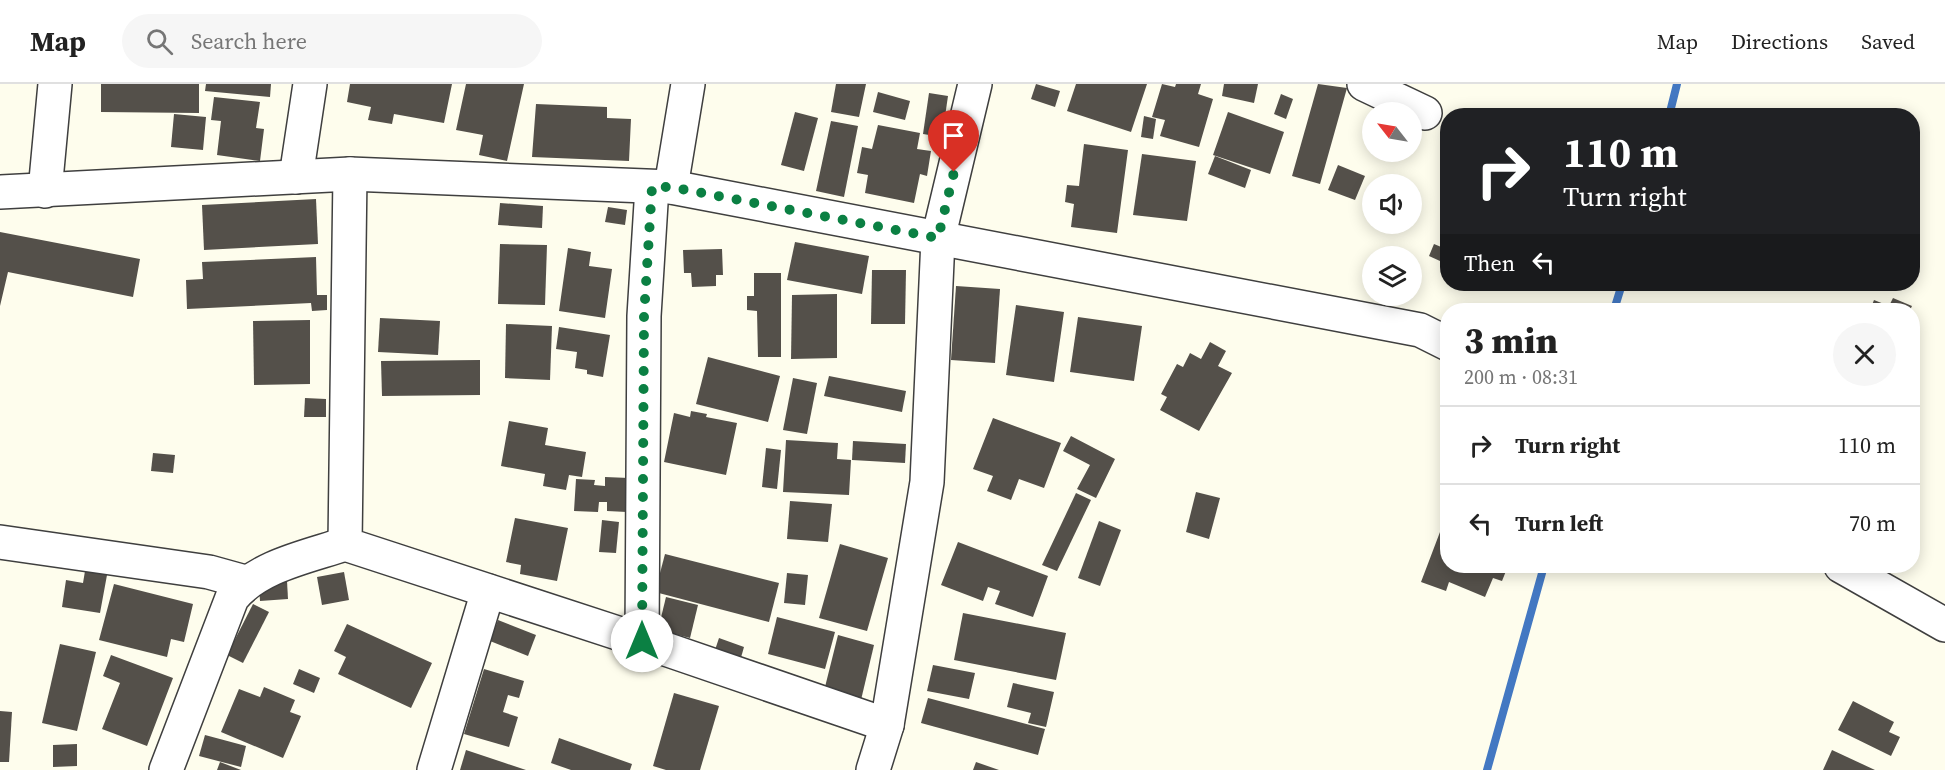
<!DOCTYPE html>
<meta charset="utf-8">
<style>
:root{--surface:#fff;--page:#f6f6f6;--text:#222;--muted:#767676;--line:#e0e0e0}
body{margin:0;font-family:"Source Serif 4",serif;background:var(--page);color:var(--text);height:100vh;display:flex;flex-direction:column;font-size:22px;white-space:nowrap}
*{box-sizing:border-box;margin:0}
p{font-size:20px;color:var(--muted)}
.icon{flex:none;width:33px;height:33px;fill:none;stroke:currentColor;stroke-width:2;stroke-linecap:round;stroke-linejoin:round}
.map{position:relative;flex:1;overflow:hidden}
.side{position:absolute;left:1440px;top:219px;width:480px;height:270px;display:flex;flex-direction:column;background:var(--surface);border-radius:24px;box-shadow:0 3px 15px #0003}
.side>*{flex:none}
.guide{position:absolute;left:1440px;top:24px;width:480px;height:183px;border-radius:24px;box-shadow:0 3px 15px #0003;background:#202124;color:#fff;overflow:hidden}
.needle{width:39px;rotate:301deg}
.buttons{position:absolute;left:1362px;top:18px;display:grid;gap:12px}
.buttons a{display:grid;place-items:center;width:60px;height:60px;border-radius:50%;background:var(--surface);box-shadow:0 3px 15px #0003;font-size:30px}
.pin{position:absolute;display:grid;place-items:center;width:51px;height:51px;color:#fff;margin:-62px -26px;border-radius:50% 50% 50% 0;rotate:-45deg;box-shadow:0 0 6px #0007}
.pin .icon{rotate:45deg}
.me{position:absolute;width:66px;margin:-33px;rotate:0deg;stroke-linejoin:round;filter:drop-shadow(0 0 4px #0008)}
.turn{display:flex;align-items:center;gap:21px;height:126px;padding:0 24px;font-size:27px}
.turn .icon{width:78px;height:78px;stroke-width:2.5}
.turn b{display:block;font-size:42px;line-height:51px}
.then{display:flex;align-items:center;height:57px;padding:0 24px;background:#0003;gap:12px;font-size:22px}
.round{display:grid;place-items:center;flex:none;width:63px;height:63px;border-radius:32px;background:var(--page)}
.head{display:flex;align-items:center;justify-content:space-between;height:102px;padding:0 24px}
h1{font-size:36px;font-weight:800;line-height:45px}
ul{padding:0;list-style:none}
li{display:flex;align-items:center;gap:18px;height:78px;padding:0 24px;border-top:2px solid var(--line)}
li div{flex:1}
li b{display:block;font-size:22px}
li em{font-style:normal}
header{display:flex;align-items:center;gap:36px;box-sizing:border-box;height:84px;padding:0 30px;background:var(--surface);border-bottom:2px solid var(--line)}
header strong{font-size:28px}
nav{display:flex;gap:33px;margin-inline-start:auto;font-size:21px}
.search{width:420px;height:54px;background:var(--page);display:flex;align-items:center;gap:15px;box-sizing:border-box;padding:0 21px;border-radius:33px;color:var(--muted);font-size:22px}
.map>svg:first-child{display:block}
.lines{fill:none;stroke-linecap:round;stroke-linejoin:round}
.stream{stroke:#4378c2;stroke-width:8}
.building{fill:#54504a}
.street-casing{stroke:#3f3f3f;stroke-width:36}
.street{stroke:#fff;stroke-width:33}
.route{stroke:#0b8043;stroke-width:10;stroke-dasharray:0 18}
</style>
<header>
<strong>Map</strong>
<div class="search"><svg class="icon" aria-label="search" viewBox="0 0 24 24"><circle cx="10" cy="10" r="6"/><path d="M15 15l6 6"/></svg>Search here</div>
<nav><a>Map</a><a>Directions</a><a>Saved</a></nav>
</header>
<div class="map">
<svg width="1945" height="686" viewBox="0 0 1945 686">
<rect width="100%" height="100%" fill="#fefded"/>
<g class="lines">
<g class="stream">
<polyline points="1669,32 1677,0"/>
<polyline points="1614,226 1622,200"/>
<polyline points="1487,686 1544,482"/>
</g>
</g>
<g class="building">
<polygon points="101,0 199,0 199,29 101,28"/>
<polygon points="206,0 271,0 270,13 205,7"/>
<polygon points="350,0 452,0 444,39 394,30 392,40 368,36 371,23 347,18"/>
<polygon points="466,0 524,0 507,77 479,71 483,51 456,46"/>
<polygon points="836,0 866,0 859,33 831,28"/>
<polygon points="1036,0 1060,7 1055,23 1031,15"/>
<polygon points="1076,0 1147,0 1131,48 1067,27"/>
<polygon points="1162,0 1175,3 1176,0 1201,0 1198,10 1213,15 1199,63 1160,52 1165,36 1152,33"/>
<polygon points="1224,0 1258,0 1254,19 1222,12"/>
<polygon points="1318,0 1347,4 1320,100 1292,92"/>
<polygon points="878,8 910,17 905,36 873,28"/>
<polygon points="929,9 948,12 942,53 923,50"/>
<polygon points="1281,10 1293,15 1286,35 1274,30"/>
<polygon points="214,13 260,18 256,44 264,45 260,77 217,71 221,37 211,36"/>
<polygon points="536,20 607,23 607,34 631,35 629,77 532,73"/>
<polygon points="795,28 818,34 804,87 781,81"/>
<polygon points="1228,28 1284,48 1270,90 1213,71"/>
<polygon points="174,30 206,33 203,66 171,63"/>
<polygon points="1144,32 1156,35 1153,55 1141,53"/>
<polygon points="831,37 858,42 844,113 816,107"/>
<polygon points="878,41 920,49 917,65 931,67 927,92 920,90 914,119 865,109 868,91 857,89 862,63 872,65"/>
<polygon points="1084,60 1128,66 1117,149 1071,143 1074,120 1065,118 1067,101 1079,102"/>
<polygon points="1142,70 1196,77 1187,137 1133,131"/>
<polygon points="1215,72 1251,86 1245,104 1208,90"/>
<polygon points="1338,81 1365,92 1355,116 1328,106"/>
<polygon points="316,115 318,160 204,166 202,121"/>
<polygon points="500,119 543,122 542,144 498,141"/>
<polygon points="608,123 627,126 625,141 605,138"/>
<polygon points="0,148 140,175 133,213 8,188 0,222"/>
<polygon points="795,158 869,172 862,210 787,196"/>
<polygon points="500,160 547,161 545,221 498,220"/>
<polygon points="1434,160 1446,165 1440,177 1429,172"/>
<polygon points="568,164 591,168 589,182 612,185 605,234 559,227"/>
<polygon points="722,165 723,191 716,191 716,202 692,203 691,189 684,189 683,166"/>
<polygon points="316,173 317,211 327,211 327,226 312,227 311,219 187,225 186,196 203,195 202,178"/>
<polygon points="872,186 906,186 905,240 871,240"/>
<polygon points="754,189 781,189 781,273 758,273 757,227 747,226 747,212 754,212"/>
<polygon points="956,202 1000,205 995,279 951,276"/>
<polygon points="837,210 837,274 791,275 792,211"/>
<polygon points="1382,212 1395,212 1393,219 1381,217"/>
<polygon points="1893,214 1912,222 1910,226 1870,226 1874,216 1889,222"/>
<polygon points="1016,221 1064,228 1054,298 1006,291"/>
<polygon points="1078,233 1142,242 1134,297 1070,288"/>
<polygon points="380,234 440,237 438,271 378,268"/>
<polygon points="310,236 310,300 254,301 253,237"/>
<polygon points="506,240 552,242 550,296 505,294"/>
<polygon points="559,243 610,251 603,293 587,290 587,286 575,284 577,268 556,265"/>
<polygon points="1210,258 1226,267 1218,282 1232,289 1199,347 1160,326 1167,313 1161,310 1177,280 1183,283 1190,269 1201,275"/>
<polygon points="708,273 780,292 768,338 696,320"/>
<polygon points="480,276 480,311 382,312 381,277"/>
<polygon points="829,292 906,307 902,328 824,312"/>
<polygon points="793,294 817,299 807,350 783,346"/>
<polygon points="305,314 326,315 326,333 304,333"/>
<polygon points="691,327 707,330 706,333 737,339 726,391 664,378 674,329 690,333"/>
<polygon points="993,334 1061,359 1044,404 1019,395 1011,416 987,407 993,392 973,385"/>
<polygon points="509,337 548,344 545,361 586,368 582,393 569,391 566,406 543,402 545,390 501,382"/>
<polygon points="1071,352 1115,375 1096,414 1077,405 1090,381 1063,367"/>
<polygon points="786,356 838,359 837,375 851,376 849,411 783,408"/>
<polygon points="853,357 906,360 905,379 852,376"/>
<polygon points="766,364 781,366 777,405 762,403"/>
<polygon points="153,369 175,371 173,389 151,387"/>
<polygon points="605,393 629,394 627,428 607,427 607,418 599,418 598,428 574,427 576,395 595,396 594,401 605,402"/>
<polygon points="1196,408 1220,414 1209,455 1186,448"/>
<polygon points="1076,409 1091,416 1057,487 1042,481"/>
<polygon points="790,417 832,420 828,458 787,455"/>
<polygon points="515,434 568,444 557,497 520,490 521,481 506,478"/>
<polygon points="602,436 619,438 616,469 599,468"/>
<polygon points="1099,437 1121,446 1100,502 1078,494"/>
<polygon points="1440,448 1448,450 1448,482 1508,482 1502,497 1493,494 1485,513 1449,498 1446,507 1421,498"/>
<polygon points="958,458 1048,492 1033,533 995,520 1000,507 988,503 983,517 941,501"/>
<polygon points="840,460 888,474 867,547 819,534"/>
<polygon points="665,470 779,499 769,538 655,508"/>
<polygon points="85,487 107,491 100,529 62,523 66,496 83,499"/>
<polygon points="344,488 349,516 322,521 317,493"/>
<polygon points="787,489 808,491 805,521 784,519"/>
<polygon points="287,497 288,515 260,517 259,499"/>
<polygon points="114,500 193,520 184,558 171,555 167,573 99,556"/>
<polygon points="666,513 698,521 690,554 658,546"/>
<polygon points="253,520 269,528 243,579 227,571"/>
<polygon points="963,529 1066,549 1056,596 954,576"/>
<polygon points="777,533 835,548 825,585 768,570"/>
<polygon points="498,536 536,551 528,572 490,557"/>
<polygon points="347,540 432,579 411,624 338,590 346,573 334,567"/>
<polygon points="838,551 874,561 861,616 824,607"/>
<polygon points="719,554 744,563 740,577 714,569"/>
<polygon points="60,560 96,568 77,647 42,639"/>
<polygon points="111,571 173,594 147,662 102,645 120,599 103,592"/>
<polygon points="933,581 975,589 969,615 927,607"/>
<polygon points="299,585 320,594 314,609 293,600"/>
<polygon points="484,585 524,597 519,614 508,611 503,628 518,633 509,663 464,650"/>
<polygon points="1013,599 1054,608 1046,643 1028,639 1031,629 1007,623"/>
<polygon points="264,603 295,616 290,628 301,632 283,674 221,648 239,605 260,613"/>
<polygon points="674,609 719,622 700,686 666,686 653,682"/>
<polygon points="928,614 1045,645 1038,671 921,639"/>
<polygon points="1853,617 1894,638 1889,648 1900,653 1891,672 1838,646"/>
<polygon points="0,627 12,628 9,678 0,678"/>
<polygon points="205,651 246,662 241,683 199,672"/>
<polygon points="559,654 632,680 630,686 571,686 551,679"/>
<polygon points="77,660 77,682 53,683 53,661"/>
<polygon points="466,666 526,686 460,686"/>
<polygon points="1832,666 1875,686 1823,686"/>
<polygon points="220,678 241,686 217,686"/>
<polygon points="976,678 999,686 973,686"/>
</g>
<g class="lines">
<defs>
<g id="street">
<polyline points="1364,0 1425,29"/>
<polyline points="350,90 345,460 642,557 887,641"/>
<polyline points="296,93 310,0"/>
<polyline points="671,103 688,0"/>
<polyline points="45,107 55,0"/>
<polyline points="0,108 350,90 671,103 1420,246 1448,260"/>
<polyline points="0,458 209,488 245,498"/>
<polyline points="1841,482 1945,541"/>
<polyline points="642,557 644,232 652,103"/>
<path d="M166,686L232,514C258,482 306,473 345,460"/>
<polyline points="434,686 488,507"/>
<polyline points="873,686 887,641 927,398 938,155 975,0"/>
</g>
</defs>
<use href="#street" class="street-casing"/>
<use href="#street" class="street"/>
</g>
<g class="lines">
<polyline class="route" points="642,557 644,232 652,103 671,103 938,154 954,88"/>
</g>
</svg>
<div class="buttons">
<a><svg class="needle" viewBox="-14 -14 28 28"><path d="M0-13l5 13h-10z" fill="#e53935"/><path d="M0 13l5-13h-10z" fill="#767676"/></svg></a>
<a><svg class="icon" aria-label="sound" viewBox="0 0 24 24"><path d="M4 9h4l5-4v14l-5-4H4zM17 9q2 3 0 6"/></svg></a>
<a><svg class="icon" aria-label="layers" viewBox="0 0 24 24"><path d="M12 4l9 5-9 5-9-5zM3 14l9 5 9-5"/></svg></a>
</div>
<div class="pin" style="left:954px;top:88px;background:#d93025"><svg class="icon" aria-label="arrive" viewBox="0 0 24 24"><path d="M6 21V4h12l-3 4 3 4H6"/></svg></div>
<svg class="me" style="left:642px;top:557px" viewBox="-20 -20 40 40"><circle r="19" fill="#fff"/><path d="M0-13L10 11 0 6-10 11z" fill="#0b8043"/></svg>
<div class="guide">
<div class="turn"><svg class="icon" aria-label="right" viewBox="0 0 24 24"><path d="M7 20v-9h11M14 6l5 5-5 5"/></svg><div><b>110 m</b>Turn right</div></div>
<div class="then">Then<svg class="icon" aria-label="left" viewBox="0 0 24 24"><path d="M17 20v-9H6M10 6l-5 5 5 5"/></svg></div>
</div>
<section class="side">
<div class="head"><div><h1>3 min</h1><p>200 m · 08:31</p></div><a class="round"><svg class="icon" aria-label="close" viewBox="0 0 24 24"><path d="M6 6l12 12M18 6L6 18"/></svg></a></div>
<ul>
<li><svg class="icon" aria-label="right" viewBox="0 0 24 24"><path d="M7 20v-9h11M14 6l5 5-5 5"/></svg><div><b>Turn right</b></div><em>110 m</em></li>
<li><svg class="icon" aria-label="left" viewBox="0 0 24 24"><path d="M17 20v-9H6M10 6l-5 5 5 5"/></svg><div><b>Turn left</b></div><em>70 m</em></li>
</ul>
</section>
</div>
